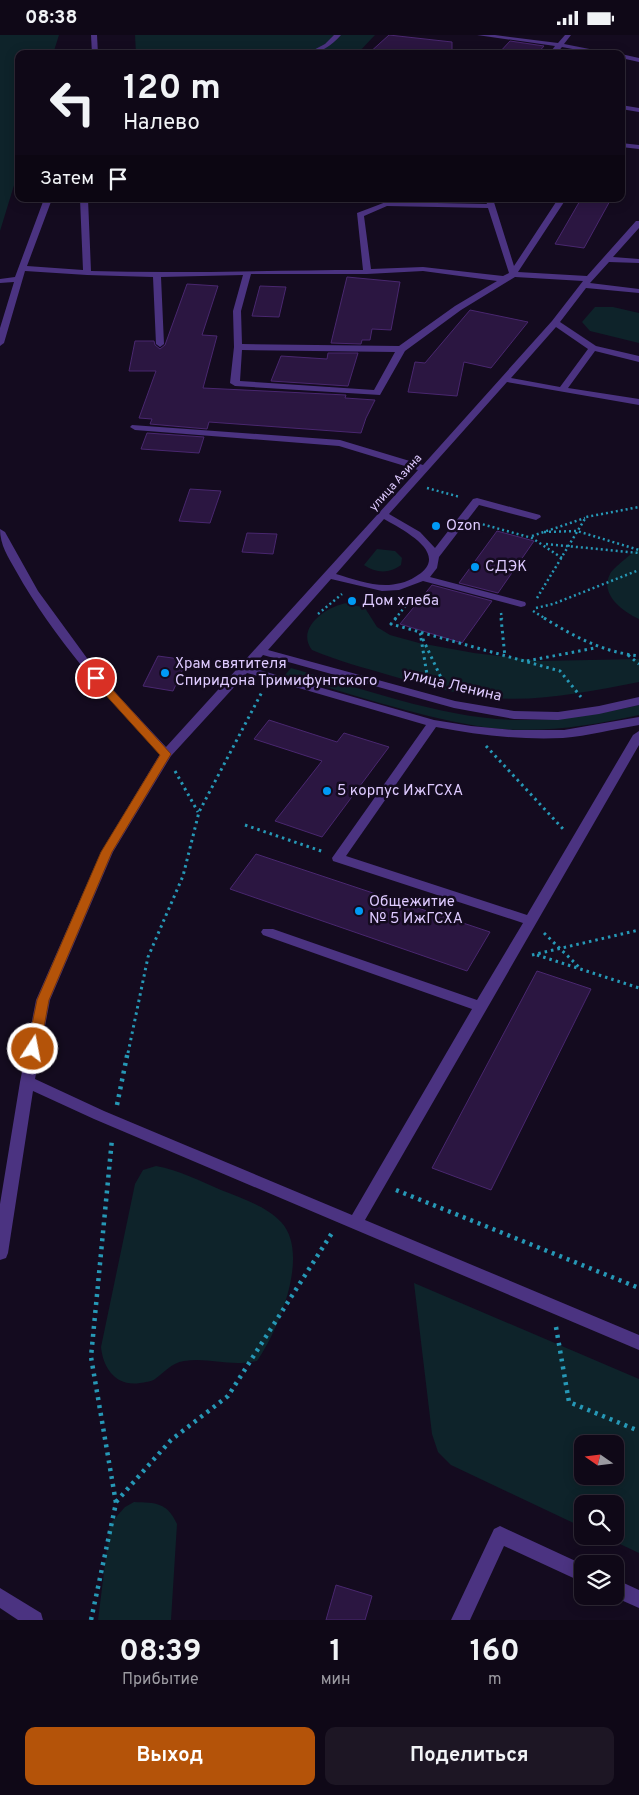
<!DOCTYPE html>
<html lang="ru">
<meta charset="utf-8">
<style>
:root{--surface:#0f0817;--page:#1d1624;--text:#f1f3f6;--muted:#9b9aa1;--line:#2f2936;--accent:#b45309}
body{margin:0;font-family:Overpass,sans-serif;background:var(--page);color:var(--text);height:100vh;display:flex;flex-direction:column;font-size:19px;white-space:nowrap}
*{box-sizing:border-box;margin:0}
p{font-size:16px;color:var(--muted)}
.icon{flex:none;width:28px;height:28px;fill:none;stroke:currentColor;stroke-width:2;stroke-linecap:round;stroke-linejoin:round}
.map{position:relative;height:1585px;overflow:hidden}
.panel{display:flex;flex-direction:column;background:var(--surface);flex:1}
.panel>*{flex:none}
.top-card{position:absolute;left:15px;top:15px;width:610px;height:152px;border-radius:10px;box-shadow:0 2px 12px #0003,0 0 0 1px var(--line);background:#0f0817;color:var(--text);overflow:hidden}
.needle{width:32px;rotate:284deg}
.buttons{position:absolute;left:574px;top:1400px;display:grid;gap:10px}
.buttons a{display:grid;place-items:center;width:50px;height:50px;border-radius:10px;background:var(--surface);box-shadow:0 2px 12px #0003,0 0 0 1px var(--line);font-size:25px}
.pin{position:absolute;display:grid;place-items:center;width:42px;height:42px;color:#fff;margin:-21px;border:2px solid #fff;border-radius:50%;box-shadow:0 1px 5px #0007}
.me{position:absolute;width:55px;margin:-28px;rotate:11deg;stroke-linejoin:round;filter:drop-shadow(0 0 4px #0008)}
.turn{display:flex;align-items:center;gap:18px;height:105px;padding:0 25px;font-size:22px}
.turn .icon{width:65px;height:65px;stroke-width:2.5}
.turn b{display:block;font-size:35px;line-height:42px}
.then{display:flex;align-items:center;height:48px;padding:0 25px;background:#0003;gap:10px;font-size:19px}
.eta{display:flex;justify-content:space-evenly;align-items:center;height:85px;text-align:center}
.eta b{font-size:30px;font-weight:700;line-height:35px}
.primary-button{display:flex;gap:10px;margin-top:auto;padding:10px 25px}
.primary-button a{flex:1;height:58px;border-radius:10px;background:var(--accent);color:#fff;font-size:20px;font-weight:700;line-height:58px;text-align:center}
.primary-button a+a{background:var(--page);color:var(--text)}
.status{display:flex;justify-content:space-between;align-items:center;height:35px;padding:0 25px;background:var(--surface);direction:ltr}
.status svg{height:14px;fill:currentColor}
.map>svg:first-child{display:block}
.green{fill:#0e232a;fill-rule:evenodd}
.building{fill:#2b1641;stroke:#49276f}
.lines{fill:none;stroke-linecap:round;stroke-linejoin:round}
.path-far2{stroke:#2698b6;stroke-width:2.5;stroke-dasharray:2 3;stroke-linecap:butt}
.path-far1{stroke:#2698b6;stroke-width:3;stroke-dasharray:2.5 4;stroke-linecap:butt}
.path{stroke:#2698b6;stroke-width:4.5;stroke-dasharray:3 5;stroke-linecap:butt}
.minor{fill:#4b3381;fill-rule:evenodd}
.route{fill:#b45309;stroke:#753606}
.poi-dot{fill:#009af5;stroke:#140b1f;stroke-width:2}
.labels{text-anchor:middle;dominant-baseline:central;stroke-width:5;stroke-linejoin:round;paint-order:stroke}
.far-street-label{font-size:12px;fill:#decaff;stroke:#140b1f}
.poi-label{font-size:15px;fill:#decaff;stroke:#140b1f;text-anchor:start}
.street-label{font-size:15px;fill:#decaff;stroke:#140b1f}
</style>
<div class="status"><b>08:38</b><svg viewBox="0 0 49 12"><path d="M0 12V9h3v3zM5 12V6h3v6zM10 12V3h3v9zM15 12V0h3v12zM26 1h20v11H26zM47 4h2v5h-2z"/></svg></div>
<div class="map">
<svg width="639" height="1585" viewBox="0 0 639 1585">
<rect width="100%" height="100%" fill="#140b1f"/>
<g class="green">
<polygon points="0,0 59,0 53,19 19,19 19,134 0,196"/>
<polygon points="135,0 375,0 357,19 136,19"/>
<polygon points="595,272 613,272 639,278 639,308 590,296 582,287"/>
<path d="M639,512V584C624,577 599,560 610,539C614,532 632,519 639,512Z"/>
<path d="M377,514L395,516L402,523L401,530C390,539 375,538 364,530Z"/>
<path d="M347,568L365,573L377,592L390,600L419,608L474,618L541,626L639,624V647C591,656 541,667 492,663C458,660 425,650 392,641C365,633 338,626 312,615C295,593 327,571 347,568Z"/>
<path d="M291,633C361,653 442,683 514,685C557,686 598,680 639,670V680C586,692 531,700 477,691C412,680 349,658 285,640Z"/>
<path d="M156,1131C179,1135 200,1146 221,1155C241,1163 266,1171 281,1187C311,1219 278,1296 257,1326C229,1332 209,1322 184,1326C171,1328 165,1337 155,1344C151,1347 145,1347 140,1348C116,1352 103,1333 101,1312L135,1149L143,1135Z"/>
<path d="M414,1248L639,1344V1518L603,1501H615V1469H582V1492L451,1430L438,1417L432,1399ZM582,1409H615V1441H582Z"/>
<path d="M134,1467C156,1468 167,1467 177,1489L171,1585H98L110,1489L125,1472Z"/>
</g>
<g class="building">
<polygon points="389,0 452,7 452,19 368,19"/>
<polygon points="510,6 544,11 537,19 498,19"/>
<polygon points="581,164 611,164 584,213 555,209"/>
<polygon points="347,242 400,247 391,295 372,294 370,305 362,305 361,309 331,308"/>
<polygon points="187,249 218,251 202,300 217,301 203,353 346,360 345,363 375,365 366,383 361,398 209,387 207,394 150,389 152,384 139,383 156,336 129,336 135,306 154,306 155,310 160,314 165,310"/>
<polygon points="260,251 286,252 279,282 252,281"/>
<polygon points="470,275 528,287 491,333 464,327 457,361 408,357 415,327 425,328"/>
<polygon points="328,318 358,318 348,351 271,346 281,321 327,324"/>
<polygon points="147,398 204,402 199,418 141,414"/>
<polygon points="190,454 221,456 210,488 179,486"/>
<polygon points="497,496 534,506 498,558 459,548"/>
<polygon points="247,498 277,499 273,519 242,517"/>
<polygon points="432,550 492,566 462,608 400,589"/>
<polygon points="158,621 187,625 173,656 143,651"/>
<polygon points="269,685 337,707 344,698 389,712 322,802 275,786 322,726 254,704"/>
<polygon points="256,819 490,897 467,936 230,854"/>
<polygon points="537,936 591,954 491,1155 432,1133"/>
<polygon points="336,1550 372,1561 365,1585 326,1585"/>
</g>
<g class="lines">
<g class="path-far2">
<polyline points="427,453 460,462"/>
<polyline points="478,488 532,503 562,523"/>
<polyline points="544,497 577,496 639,515"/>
<polyline points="532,501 585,483"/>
<polyline points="546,509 639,518"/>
<polyline points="537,563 586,482 639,472"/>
<polyline points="536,573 553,569 639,535"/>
<polyline points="533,576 546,584"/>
<polyline points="501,578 502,584"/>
<polyline points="318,579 342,559"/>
<polyline points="395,584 412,563"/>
</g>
<g class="path-far1">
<polyline points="396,583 391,589 560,636 581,662"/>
<polyline points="501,583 505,622"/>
<path d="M544,583C575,602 603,617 639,621"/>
<polyline points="420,598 445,651"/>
<polyline points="421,603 428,646"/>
<polyline points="628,620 639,629"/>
<polyline points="527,626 595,613"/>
<polyline points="486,711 564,795"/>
<polyline points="175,736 198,777"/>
<polyline points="245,790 324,817"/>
<polyline points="544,898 581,934"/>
<polyline points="532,920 639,895"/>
<polyline points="537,920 639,953"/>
<polyline points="128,1018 148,922 183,841 199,777 263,655"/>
</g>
<g class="path">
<polyline points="117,1070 128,1016"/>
<polyline points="396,1155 639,1253"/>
<polyline points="556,1292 569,1367 639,1396"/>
<polyline points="116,1467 171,1405 228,1361 332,1198"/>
<polyline points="91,1585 116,1468 91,1322 112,1104"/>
</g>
<g class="minor">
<polygon points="91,0 97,0 98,19 92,19"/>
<path d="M334,0H341C332,10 320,19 306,19L325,9Z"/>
<polygon points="477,0 495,0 558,8 565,0 571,0 564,9 615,19 599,19 562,12 556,19 549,19 555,11"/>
<polygon points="621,19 639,23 639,27 621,23"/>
<polygon points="621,70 639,73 639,77 621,74"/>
<polygon points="621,108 639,110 639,114 621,112"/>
<path d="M44,164H52L27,231L83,235L80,164H88L91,236C181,239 272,235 363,235L357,178L386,167L487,169L485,164H493L514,231L558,164H566L518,237L587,241L636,186H639V193L613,222L639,224V228L609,227L590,248L639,254V258L586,253L560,287L596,311L639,321V327L595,316L568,353L639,364V370L507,347L389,479L420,497L435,513L473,464L477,463L540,480L541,482L536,485L479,470L439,522L437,533L430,542L525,567L526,569L525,571L521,572L423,546L399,555L382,556L331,544L268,615L455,666L514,676L558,677L599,671L639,662V670L599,679L558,685L514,684L454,673L263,620L252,633L434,685L471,691L513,695H564L639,682V690C614,694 588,701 563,703C520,705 478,700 436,692L346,821L527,880L633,700L639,696V710L365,1185L639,1300V1315L94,1084L33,1056L8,1218L6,1223L0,1225V1169L20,1047L36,965L101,817L160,719C107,662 54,604 16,536C8,522 0,510 0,494L5,497L38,556L100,641L166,712L418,435L339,411L135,395L130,392L132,390L340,405L423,430L552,286L583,246L515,242L461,275L405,316L380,360L235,351L230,348L234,312L233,276L243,240L161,242L164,309L160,312L156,309L153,242L87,240L25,236L4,308L0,311V293L14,247L0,248V244L15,242ZM387,171L488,173L509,238L503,241L423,232L371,234L364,181ZM423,236L497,246L455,271L399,311L242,309L241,276L251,239H367ZM556,292L588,314L560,352L511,343ZM242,315L395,317L374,355L240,346ZM384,484C401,494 451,518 418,540C410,546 400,549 389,550C371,551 353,544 336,539ZM247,638L426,690L332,823L333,826L523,888L477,965L273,894H263L261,897L263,900L472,974L352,1180L104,1076L35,1044L50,965L113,817L171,721Z"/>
<polygon points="500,1491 582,1529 582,1547 504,1511 470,1585 451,1585 494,1494"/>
<polygon points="615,1544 639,1555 639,1573 612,1561 615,1561"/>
<polygon points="0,1553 41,1578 43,1585 18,1585 0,1573"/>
</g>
</g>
<polygon class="route" points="96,640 100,641 171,719 112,817 49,965 40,1014 38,1018 29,1018 27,1014 37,965 101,817 160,720 93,646 91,643"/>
<g class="poi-dot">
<circle cx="436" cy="491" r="5"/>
<circle cx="475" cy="532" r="5"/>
<circle cx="352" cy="566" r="5"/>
<circle cx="165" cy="638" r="5"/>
<circle cx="327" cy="756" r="5"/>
<circle cx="359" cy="876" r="5"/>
</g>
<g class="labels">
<g class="far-street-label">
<text transform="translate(396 448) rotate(-48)">улица Азина</text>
</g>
<g class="poi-label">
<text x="446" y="491">Ozon</text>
<text x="485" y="532">СДЭК</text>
<text x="362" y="566">Дом хлеба</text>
<text x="175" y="629">Храм святителя<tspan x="175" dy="17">Спиридона Тримифунтского</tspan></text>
<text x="337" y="756">5 корпус ИжГСХА</text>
<text x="369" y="867">Общежитие<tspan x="369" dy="17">№ 5 ИжГСХА</tspan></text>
</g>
<g class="street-label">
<text transform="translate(452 651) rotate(13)">улица Ленина</text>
</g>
</g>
</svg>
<div class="buttons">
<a><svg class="needle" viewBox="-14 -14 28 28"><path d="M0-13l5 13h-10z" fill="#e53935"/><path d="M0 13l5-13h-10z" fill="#9b9aa1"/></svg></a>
<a><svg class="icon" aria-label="search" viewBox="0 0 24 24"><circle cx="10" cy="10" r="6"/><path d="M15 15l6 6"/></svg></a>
<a><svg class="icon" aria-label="layers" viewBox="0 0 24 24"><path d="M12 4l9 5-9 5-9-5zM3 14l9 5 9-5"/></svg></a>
</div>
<div class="pin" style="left:96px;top:643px;background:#d93025"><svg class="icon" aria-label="arrive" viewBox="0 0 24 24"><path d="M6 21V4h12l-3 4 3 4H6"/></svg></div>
<svg class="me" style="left:33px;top:1014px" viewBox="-20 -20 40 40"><circle r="17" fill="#b45309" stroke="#fff" stroke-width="3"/><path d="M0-11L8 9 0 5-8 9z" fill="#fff"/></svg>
<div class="top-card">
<div class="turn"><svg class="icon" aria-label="left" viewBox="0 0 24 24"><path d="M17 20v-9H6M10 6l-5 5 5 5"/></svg><div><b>120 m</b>Налево</div></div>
<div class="then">Затем<svg class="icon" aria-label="arrive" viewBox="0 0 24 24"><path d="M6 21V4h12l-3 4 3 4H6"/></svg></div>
</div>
</div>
<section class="panel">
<div class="eta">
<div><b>08:39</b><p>Прибытие</p></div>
<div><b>1</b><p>мин</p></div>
<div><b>160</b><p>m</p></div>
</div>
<div class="primary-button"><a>Выход</a><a>Поделиться</a></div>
</section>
